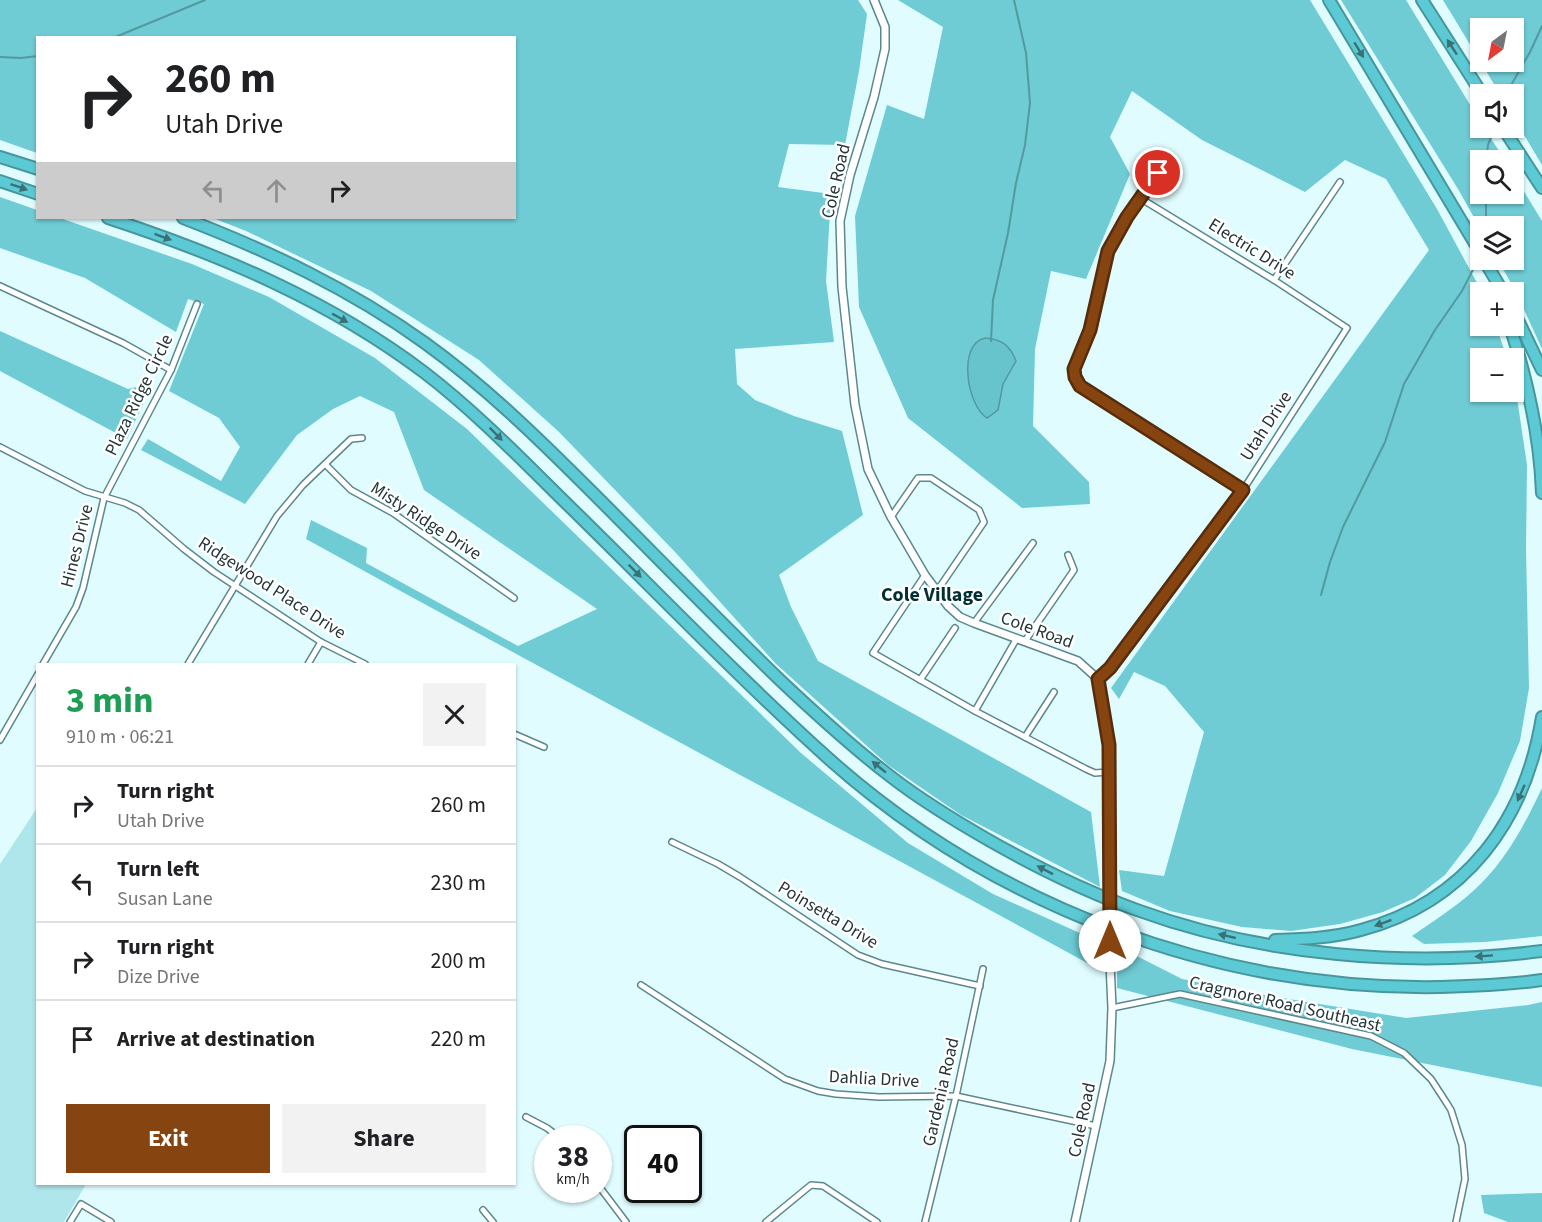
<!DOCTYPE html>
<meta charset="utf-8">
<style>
:root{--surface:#fff;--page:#f2f2f2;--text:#202124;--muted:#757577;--line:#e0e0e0;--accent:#854410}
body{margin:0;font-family:"Source Sans 3",sans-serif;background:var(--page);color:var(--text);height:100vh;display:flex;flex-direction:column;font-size:22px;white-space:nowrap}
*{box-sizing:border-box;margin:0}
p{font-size:20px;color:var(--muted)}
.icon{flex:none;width:33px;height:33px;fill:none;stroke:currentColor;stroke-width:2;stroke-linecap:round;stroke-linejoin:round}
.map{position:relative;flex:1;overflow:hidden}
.drawer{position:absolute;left:36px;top:663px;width:480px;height:522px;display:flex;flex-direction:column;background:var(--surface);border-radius:0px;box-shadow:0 2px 4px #0004}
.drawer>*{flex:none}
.hud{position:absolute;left:36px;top:36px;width:480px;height:183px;border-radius:0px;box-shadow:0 2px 4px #0004;background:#fff;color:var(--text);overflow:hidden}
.needle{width:39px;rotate:212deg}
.buttons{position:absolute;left:1470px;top:18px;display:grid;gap:12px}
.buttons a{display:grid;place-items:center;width:54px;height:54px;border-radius:0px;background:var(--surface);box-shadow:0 2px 4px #0004;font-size:30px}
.speed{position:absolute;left:534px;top:1125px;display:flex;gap:12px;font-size:30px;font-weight:700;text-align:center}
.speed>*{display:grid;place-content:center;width:78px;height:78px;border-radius:50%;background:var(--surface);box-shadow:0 2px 4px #0004;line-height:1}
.speed small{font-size:15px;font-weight:400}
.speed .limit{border:3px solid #111;border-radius:9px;background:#fff;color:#111}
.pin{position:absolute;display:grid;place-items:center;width:51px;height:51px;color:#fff;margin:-26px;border:3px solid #fff;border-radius:50%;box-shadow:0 2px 6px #0007}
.me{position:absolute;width:66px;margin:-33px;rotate:0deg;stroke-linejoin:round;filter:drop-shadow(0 0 4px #0008)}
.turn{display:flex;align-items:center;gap:21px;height:126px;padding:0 30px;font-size:27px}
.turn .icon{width:78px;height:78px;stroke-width:2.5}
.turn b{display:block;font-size:42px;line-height:51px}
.lanes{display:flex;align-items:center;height:57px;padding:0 30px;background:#0003;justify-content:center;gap:30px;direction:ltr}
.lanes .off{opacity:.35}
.round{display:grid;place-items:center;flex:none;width:63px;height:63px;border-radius:0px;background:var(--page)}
.summary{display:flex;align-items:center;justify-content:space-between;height:102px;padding:0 30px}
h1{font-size:36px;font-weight:700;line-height:45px;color:#1e9e55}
.cta{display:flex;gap:12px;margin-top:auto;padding:12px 30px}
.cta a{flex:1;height:69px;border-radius:0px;background:var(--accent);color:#fff;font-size:24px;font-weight:700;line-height:69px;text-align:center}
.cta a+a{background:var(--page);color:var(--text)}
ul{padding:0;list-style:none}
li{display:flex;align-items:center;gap:18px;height:78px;padding:0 30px;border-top:2px solid var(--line)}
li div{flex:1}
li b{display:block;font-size:22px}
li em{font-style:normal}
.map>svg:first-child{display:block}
.green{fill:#afe6eb}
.forest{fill:#6fcbd4;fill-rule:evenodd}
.water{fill:#67c4cc;stroke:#5399a0;stroke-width:1.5}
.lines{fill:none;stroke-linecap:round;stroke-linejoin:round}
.stream{stroke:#5399a0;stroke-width:2}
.minor-casing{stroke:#5c888c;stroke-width:8}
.tertiary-casing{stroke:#5c888c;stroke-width:10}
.motorway-casing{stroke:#48969d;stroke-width:14}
.minor{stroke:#fff;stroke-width:5}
.tertiary{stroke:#fff;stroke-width:7}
.motorway{stroke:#5ccad4;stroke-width:10}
.tertiary-bridge-casing{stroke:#5c888c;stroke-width:10;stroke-linecap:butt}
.tertiary-bridge{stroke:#fff;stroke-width:7}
.oneway{fill:#3a7176}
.route-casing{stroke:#562c0a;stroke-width:15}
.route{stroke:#854410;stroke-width:10}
.labels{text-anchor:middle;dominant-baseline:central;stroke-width:5;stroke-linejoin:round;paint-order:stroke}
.street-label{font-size:18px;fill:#243638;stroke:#fff}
.neighbourhood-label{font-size:20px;font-weight:bold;fill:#003033;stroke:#fff}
</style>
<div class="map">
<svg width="1542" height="1222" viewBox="0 0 1542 1222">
<rect width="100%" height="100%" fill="#e0fcff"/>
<polygon class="green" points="37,808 38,1184 86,1184 64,1222 0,1222 0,864"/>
<g class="forest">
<polygon points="0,0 858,0 867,14 859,71 845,145 789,144 778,187 831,194 826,281 834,342 735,349 737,384 755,400 794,416 842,431 863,515 779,575 791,607 818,661 1091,812 1100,887 961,815 888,765 775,663 676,553 559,432 479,360 371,291 246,231 213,218 514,218 514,38 38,38 37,153 0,140"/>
<polygon points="898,0 1310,0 1437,209 1482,292 1480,326 1496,326 1507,358 1480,358 1480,392 1514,392 1514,378 1527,465 1526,550 1529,688 1520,741 1498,793 1471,841 1445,875 1415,898 1383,912 1340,924 1291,931 1242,927 1170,911 1122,891 1119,870 1164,876 1204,732 1165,686 1134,672 1119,699 1111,688 1429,250 1386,179 1345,160 1305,192 1202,140 1132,91 1110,137 1130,174 1086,279 1051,271 1035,349 1033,426 1089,482 1090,504 1022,508 908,418 859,307 855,216 887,105 924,119 943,27"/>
<polygon points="1341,0 1406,0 1480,121 1480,128 1484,128 1505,160 1480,160 1480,194 1514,194 1514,175 1542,221 1542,349 1516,292 1498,260 1514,260 1514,226 1480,226 1480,228 1458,189"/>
<path d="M1443,0H1542V165L1514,118V94H1500ZM1514,28V62H1480V28Z"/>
<path d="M0,197L37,210L38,218H60L192,264L269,297L375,358L467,429L801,753L908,843L993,894L1104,944L1098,969C835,825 569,684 306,539L311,520L367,548L366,563L518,646L597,609L424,490L394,412L360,396L333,409L297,435L245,504L141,450L148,439L221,481L240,447L219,418L169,391L204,304L188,299L176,332L85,278L0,248Z"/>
<polygon points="0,331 128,389 153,383 127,439 0,371"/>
<path d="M1542,788V936L1485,942L1424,944L1412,936C1432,922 1454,908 1472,892C1504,864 1524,826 1542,788Z"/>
<polygon points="1117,946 1182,979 1252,993 1406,1018 1528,1005 1542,1002 1542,1087 1352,1049 1117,988"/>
<polygon points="1542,1193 1542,1222 1508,1222 1484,1213 1481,1195"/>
</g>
<path class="water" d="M985,338C1001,339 1010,345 1016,361L1003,384L998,410L987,418C967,406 957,344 985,338Z"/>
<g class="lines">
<g class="stream">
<polyline points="113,38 205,0"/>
<polyline points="0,57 21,58 38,56"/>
<polyline points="1506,94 1530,52 1542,26"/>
<polyline points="1486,160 1488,145 1495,128"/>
<polyline points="1486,226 1486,194"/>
<polyline points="991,341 993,300 1008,233 1016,183 1025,145 1030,103 1026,53 1014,0"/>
<polyline points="1321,595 1330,562 1343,527 1385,442 1404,384 1435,330 1462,291 1480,256"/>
</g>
<defs>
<g id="minor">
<polyline points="1158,173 1127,217 1108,251 1090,330 1074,369 1075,377 1080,386 1243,490"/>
<polyline points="1274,280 1340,182"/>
<polyline points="0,286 123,343 171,370"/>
<polyline points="0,447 85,491 125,503 139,510 184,549 214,572 321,642 365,664"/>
<polyline points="325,464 351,490 393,513 514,598"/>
<polyline points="891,517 918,478 931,478 979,510 984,522 937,591"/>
<polyline points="925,575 873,653 975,711 1086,769 1095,773 1108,772"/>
<polyline points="974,623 1033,543"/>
<polyline points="1025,641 1074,570 1068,555"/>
<polyline points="43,664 76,607 83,588 104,498 171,370 197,304"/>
<polyline points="188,664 277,516 303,485 351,439 362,438"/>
<polyline points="308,664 321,642"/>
<polyline points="1098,679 1110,668 1243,490 1347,328 1274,280 1140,198"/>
<polyline points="920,680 955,628"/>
<polyline points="975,711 1017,638"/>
<polyline points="514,734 544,747"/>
<polyline points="1025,737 1054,692"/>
<polyline points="0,740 38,674"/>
<polyline points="672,842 718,864 740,877 858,955 882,964 980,986"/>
<polyline points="641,985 785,1079 818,1091 836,1094 879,1097 956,1096 1096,1126"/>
<polyline points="1112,1008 1180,994 1371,1036 1404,1053 1431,1079 1446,1102 1451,1110 1462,1145 1465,1179 1456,1222"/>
<polyline points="526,1117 547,1128 560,1138"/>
<polyline points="598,1185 626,1222"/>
<polyline points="483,1210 493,1222"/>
<polyline points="70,1222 81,1204 111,1222"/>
<polyline points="766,1222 811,1185 823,1186 877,1222"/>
<polyline points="925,1222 956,1096 983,969"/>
</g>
<g id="tertiary">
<polyline points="874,0 885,27 885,49 874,97 850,175 840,221 842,287 855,405 868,469 891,517 925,575 948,606 960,617 974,623 1078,661 1098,679 1109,745 1110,875"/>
<polyline points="1075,1222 1110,1061 1112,1008 1110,963"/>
</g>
<g id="motorway">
<polyline points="1329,0 1480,252"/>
<polyline points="1422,0 1482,94"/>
<polyline points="1503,128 1542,188"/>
<polyline points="0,157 38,169"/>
<polyline points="0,181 38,194"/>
<path d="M108,218C221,255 330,301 425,373C477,413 522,460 568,505C655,590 739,678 829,759C995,907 1219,991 1441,987C1475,986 1509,985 1542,980"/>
<path d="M183,218C269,251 350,289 425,343C486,387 540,440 593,493C656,556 717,619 781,681C816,714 852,747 890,776C922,801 957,822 992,842C1038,868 1087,892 1137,910C1263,956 1410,968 1542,951"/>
<polyline points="1484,260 1503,292"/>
<polyline points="1514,312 1542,370"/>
<path d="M1510,326C1527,379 1540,436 1542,493"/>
<path d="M1275,940C1304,939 1333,938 1361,930C1466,902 1525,821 1542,717"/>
</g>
</defs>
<use href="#minor" class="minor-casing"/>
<use href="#tertiary" class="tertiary-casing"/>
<use href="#motorway" class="motorway-casing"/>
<use href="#minor" class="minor"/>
<use href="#tertiary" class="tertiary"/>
<use href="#motorway" class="motorway"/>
<defs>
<polyline id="tertiary-bridge" points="1110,963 1110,875"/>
</defs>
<use href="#tertiary-bridge" class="tertiary-bridge-casing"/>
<use href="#tertiary-bridge" class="tertiary-bridge"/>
</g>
<defs><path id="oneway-solid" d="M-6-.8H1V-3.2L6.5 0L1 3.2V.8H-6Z" transform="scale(1.5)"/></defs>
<g class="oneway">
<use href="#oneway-solid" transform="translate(1452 47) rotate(-123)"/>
<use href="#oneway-solid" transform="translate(1359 50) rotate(59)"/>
<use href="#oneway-solid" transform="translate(19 187) rotate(19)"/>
<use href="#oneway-solid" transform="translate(163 237) rotate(20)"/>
<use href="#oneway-solid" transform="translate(340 318) rotate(29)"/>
<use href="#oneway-solid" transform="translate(496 434) rotate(45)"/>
<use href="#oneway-solid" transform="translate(635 571) rotate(45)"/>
<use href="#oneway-solid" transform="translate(879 767) rotate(-141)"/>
<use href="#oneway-solid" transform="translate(1521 793) rotate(114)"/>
<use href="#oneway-solid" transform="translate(1045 870) rotate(-153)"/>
<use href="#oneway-solid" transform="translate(1383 923) rotate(160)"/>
<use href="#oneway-solid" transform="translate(1227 936) rotate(-167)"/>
<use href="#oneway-solid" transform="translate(1484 956) rotate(176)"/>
</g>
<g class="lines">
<defs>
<polyline id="route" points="1110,941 1109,745 1098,679 1110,668 1243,490 1080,386 1075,377 1074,369 1090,330 1108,251 1127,217 1158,173"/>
</defs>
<use href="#route" class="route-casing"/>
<use href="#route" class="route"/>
</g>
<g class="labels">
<g class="street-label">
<text transform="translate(836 181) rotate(-77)">Cole Road</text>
<text transform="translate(1252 249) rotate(32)">Electric Drive</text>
<text transform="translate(139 395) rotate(-64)">Plaza Ridge Circle</text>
<text transform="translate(1266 426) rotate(-57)">Utah Drive</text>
<text transform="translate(426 521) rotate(33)">Misty Ridge Drive</text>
<text transform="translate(77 546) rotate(-76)">Hines Drive</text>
<text transform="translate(272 588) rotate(33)">Ridgewood Place Drive</text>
<text transform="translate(1037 630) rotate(20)">Cole Road</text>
<text transform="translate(828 915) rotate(31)">Poinsetta Drive</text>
<text transform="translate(1285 1004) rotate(13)">Cragmore Road Southeast</text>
<text transform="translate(874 1079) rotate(3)">Dahlia Drive</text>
<text transform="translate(941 1092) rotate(-77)">Gardenia Road</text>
<text transform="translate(1082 1120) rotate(-78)">Cole Road</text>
</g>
<g class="neighbourhood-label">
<text x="932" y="595">Cole Village</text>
</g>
</g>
</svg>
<div class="buttons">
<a><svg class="needle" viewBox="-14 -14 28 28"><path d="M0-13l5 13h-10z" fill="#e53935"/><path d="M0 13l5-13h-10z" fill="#757577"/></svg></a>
<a><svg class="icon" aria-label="sound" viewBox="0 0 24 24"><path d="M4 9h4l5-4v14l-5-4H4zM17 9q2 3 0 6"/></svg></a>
<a><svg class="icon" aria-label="search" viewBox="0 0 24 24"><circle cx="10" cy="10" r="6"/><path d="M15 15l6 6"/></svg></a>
<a><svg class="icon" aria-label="layers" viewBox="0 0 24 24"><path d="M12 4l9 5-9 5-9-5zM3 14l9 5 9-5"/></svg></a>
<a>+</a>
<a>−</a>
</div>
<div class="speed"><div>38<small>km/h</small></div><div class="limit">40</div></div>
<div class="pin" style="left:1158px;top:173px;background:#d93025"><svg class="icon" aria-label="arrive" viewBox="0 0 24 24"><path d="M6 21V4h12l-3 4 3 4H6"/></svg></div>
<svg class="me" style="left:1110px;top:941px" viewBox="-20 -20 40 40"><circle r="19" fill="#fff"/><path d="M0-13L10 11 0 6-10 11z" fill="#854410"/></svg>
<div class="hud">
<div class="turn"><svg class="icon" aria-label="right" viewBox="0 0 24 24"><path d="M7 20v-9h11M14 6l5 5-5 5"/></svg><div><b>260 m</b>Utah Drive</div></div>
<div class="lanes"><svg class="icon off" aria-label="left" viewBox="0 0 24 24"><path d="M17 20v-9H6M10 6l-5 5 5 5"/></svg><svg class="icon off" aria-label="ahead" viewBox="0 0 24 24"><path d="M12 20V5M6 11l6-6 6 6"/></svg><svg class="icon" aria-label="right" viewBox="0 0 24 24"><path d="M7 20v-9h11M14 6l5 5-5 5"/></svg></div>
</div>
<section class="drawer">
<div class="summary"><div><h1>3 min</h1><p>910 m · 06:21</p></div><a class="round"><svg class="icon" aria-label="close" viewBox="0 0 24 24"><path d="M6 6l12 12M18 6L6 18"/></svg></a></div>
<ul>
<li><svg class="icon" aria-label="right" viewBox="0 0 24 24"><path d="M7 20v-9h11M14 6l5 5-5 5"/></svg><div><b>Turn right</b><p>Utah Drive</p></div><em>260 m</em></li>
<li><svg class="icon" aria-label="left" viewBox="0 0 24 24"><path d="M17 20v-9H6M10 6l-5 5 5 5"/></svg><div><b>Turn left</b><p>Susan Lane</p></div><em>230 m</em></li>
<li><svg class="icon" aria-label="right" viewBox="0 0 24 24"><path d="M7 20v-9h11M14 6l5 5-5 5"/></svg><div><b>Turn right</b><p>Dize Drive</p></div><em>200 m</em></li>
<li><svg class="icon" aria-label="arrive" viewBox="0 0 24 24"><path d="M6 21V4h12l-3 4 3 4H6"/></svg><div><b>Arrive at destination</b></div><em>220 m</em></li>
</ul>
<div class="cta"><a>Exit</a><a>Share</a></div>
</section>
</div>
